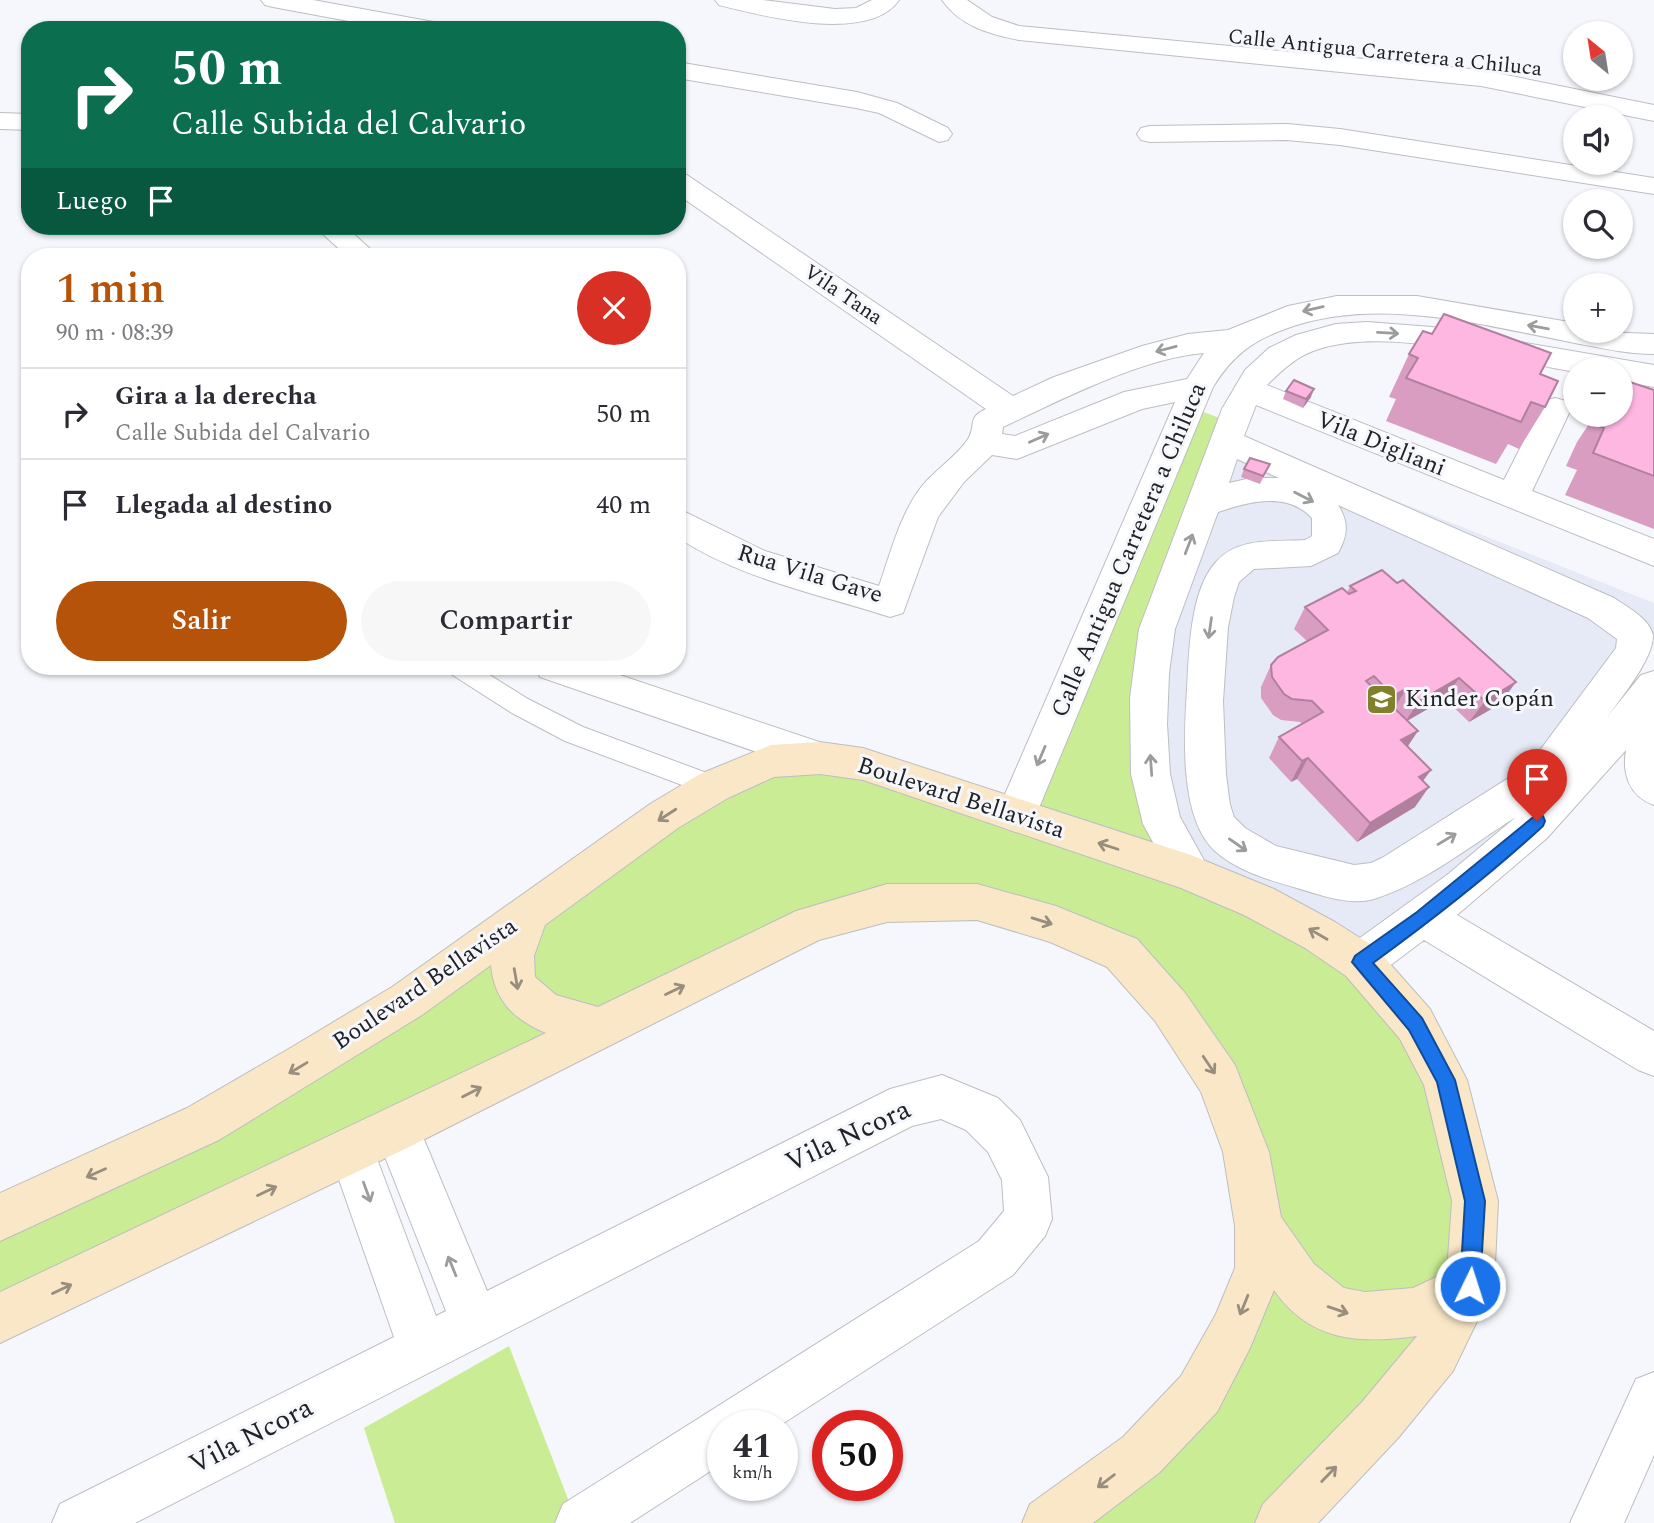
<!DOCTYPE html>
<html lang="es">
<meta charset="utf-8">
<style>
:root{--surface:#fff;--page:#f7f7f7;--text:#2b2b33;--muted:#7c7c81;--line:#e1e1e2;--accent:#b45309}
body{margin:0;font-family:Spectral,serif;background:var(--page);color:var(--text);height:100vh;display:flex;flex-direction:column;font-size:26px;white-space:nowrap}
*{box-sizing:border-box;margin:0}
p{font-size:23px;color:var(--muted)}
.icon{flex:none;width:38px;height:38px;fill:none;stroke:currentColor;stroke-width:2;stroke-linecap:round;stroke-linejoin:round}
.map{position:relative;flex:1;overflow:hidden}
.sheet{position:absolute;left:21px;top:248px;width:665px;height:427px;display:flex;flex-direction:column;background:var(--surface);border-radius:28px;box-shadow:0 2px 5px #0004}
.sheet>*{flex:none}
.guide{position:absolute;left:21px;top:21px;width:665px;height:214px;border-radius:28px;box-shadow:0 2px 5px #0004;background:#0b6e4f;color:#fff;overflow:hidden}
.needle{width:46px;rotate:330deg}
.fabs{position:absolute;left:1563px;top:21px;display:grid;gap:14px}
.fabs a{display:grid;place-items:center;width:70px;height:70px;border-radius:50%;background:var(--surface);box-shadow:0 2px 5px #0004;font-size:35px}
.speed{position:absolute;left:707px;top:1410px;display:flex;gap:14px;font-size:35px;font-weight:700;text-align:center}
.speed>*{display:grid;place-content:center;width:91px;height:91px;border-radius:50%;background:var(--surface);box-shadow:0 2px 5px #0004;line-height:1}
.speed small{font-size:18px;font-weight:400}
.speed .limit{border:10px solid #d22;background:#fff;color:#111}
.pin{position:absolute;display:grid;place-items:center;width:60px;height:60px;color:#fff;margin:-72px -30px;border-radius:50% 50% 50% 0;rotate:-45deg;box-shadow:0 0 7px #0007}
.pin .icon{rotate:45deg}
.me{position:absolute;width:77px;margin:-38px;rotate:4deg;stroke-linejoin:round;filter:drop-shadow(0 0 5px #0008)}
.turn{display:flex;align-items:center;gap:24px;height:147px;padding:0 35px;font-size:32px}
.turn .icon{width:91px;height:91px;stroke-width:2.5}
.turn b{display:block;font-size:49px;line-height:60px}
.then{display:flex;align-items:center;height:66px;padding:0 35px;background:#0003;gap:14px;font-size:26px}
.round{display:grid;place-items:center;flex:none;width:74px;height:74px;border-radius:37px;background:var(--page)}
.headline{display:flex;align-items:center;justify-content:space-between;height:119px;padding:0 35px}
h1{font-size:42px;font-weight:600;line-height:52px;color:var(--accent)}
.action{display:flex;gap:14px;margin-top:auto;padding:14px 35px}
.action a{flex:1;height:80px;border-radius:42px;background:var(--accent);color:#fff;font-size:28px;font-weight:600;line-height:80px;text-align:center}
.action a+a{background:var(--page);color:var(--text)}
ul{padding:0;list-style:none}
li{display:flex;align-items:center;gap:21px;height:91px;padding:0 35px;border-top:2px solid var(--line)}
li div{flex:1}
li b{display:block;font-size:26px}
li em{font-style:normal}
.map>svg:first-child{display:block}
.built{fill:#e6eaf6}
.green{fill:#caec95}
.lines{fill:none;stroke-linecap:round;stroke-linejoin:round}
.lane-casing{stroke:#bcbec2;stroke-width:2}
.street-casing{stroke:#bcbec2;stroke-width:2}
.secondary-casing{stroke:#bcbec2;stroke-width:2}
.lane{fill:#fff;fill-rule:evenodd}
.street{fill:#fff;fill-rule:evenodd}
.secondary{fill:#f9e7c7;fill-rule:evenodd}
.wall{fill:#da9dc2}
.shaded-wall{fill:#b1809e}
.building{fill:#fdb7e1;stroke:#b1809e;stroke-width:2}
.oneway{stroke:#9b9c9c}
.oneway2{stroke:#988e7e}
.route{fill:#1a73e8;stroke:#114b97;stroke-width:2}
.labels{text-anchor:middle;dominant-baseline:central;stroke-width:6;stroke-linejoin:round;paint-order:stroke}
.far-street-label{font-size:21px;fill:#212224;stroke:#f5f7fc}
.street-label{font-size:24px;fill:#212224;stroke:#f5f7fc}
.poi-label{font-size:24px;fill:#212224;stroke:#f5f7fc;text-anchor:start}
.near-street-label{font-size:28px;fill:#212224;stroke:#f5f7fc}
</style>
<div class="map">
<svg width="1654" height="1523" viewBox="0 0 1654 1523">
<rect width="100%" height="100%" fill="#f5f7fc"/>
<polygon class="built" points="1230,435 1654,603 1654,639 1558,783 1360,960 1192,873 1161,816 1150,663"/>
<g class="green">
<polygon points="1189,407 1234,423 1204,505 1150,733 1191,869 1018,812"/>
<polygon points="820,758 1320,935 1445,1080 1470,1286 1282,1523 1049,1523 1199,1394 1259,1226 1170,1007 1056,925 887,903 0,1318 0,1217 204,1124 664,816"/>
<polygon points="509,1346 573,1512 555,1523 395,1523 364,1428"/>
</g>
<g class="lines">
<defs>
<polygon id="lane" points="447,667 477,667 528,699 583,727 723,779 726,786 723,793 714,797 565,741 512,713 451,674"/>
<g id="street">
<polygon points="261,0 313,0 439,23 448,25 451,30 397,30 273,7 265,5"/>
<path d="M715,0H763L835,9L856,8L872,0H899C869,44 762,16 719,5Z"/>
<path d="M942,0H967L992,17L1019,26L1481,70L1654,105V121L1481,86L1019,40C989,34 960,26 942,0Z"/>
<polygon points="677,62 857,92 897,103 948,128 952,134 948,140 939,142 879,113 856,108 677,78"/>
<polygon points="0,113 30,114 30,130 0,129"/>
<polygon points="1287,124 1340,129 1654,178 1654,194 1340,145 1287,140 1150,142 1141,140 1137,134 1141,128 1150,126"/>
<path d="M677,173L687,175L1013,396L1054,377L1142,346L1188,334L1228,330L1288,306L1337,296H1417L1575,323V331L1654,334V354C1627,354 1601,348 1575,343C1482,325 1377,295 1285,329C1252,341 1232,356 1213,387L1036,815L1030,827L1016,832L1002,827L996,815L1175,402L1142,409L1017,459L992,455L964,482L938,517L903,613L890,617C819,594 740,579 677,537V508L765,551L879,586C891,552 900,514 922,486C935,470 958,455 968,439C977,425 966,418 986,409L677,194ZM1204,353L1187,379L1124,392L1015,436L1002,434L1003,427C1061,400 1141,358 1204,353Z"/>
<polygon points="314,226 345,226 379,257 348,257"/>
<path d="M1367,322L1432,327L1654,365V387L1620,381V369H1575V372C1503,360 1389,326 1319,349C1298,355 1282,370 1267,385L1504,480L1544,401L1555,398L1566,401L1571,409L1532,491L1654,539V566L1256,405L1244,436L1614,598C1627,607 1649,618 1653,635C1654,658 1621,698 1608,716L1641,675L1654,671V805C1629,796 1622,774 1626,750L1547,838L1457,915L1654,1031V1076L1638,1070L1424,940L1376,976L1361,982L1346,976L1340,962L1346,948L1447,875L1516,817C1471,845 1425,883 1374,899C1350,906 1320,895 1297,888C1269,880 1237,871 1215,851C1179,818 1184,735 1187,689C1189,652 1190,590 1216,562C1238,537 1273,542 1305,540L1312,536V518C1287,491 1248,502 1218,512L1175,629L1169,673L1167,724L1170,774L1180,817L1211,873L1205,886L1191,891L1177,886L1143,824L1131,774L1130,698L1139,629L1222,409L1245,370L1269,348L1296,335L1336,324ZM1237,459L1279,478H1251L1229,483ZM1338,505L1588,618L1617,639L1616,648L1529,765L1382,858L1371,863L1354,865L1276,846L1245,828L1234,817L1230,805L1226,775L1223,701L1228,627L1234,597L1239,582L1254,569L1311,566L1338,553C1348,535 1349,522 1338,505Z"/>
<polygon points="535,667 596,667 834,747 839,758 834,769 820,774 540,677"/>
<polygon points="942,1075 998,1098 1020,1120 1048,1177 1052,1219 1045,1236 1013,1275 779,1426 723,1426 723,1463 630,1523 555,1523 563,1504 979,1241 1004,1211 1002,1180 988,1152 966,1130 941,1119 912,1126 135,1523 52,1523 60,1504 394,1337 329,1151 336,1135 352,1128 368,1135 436,1316 446,1311 374,1129 381,1113 397,1106 413,1113 487,1291 890,1089"/>
<polygon points="1654,1372 1654,1455 1624,1523 1570,1523 1636,1379"/>
</g>
<path id="secondary" d="M820,742L863,748L1191,855L1274,889L1335,922L1376,948L1430,1009L1467,1080L1498,1201L1494,1286L1453,1371L1398,1438L1318,1523H1255L1263,1504L1362,1402L1417,1336C1360,1344 1310,1342 1274,1290L1250,1348L1217,1412L1159,1473L1093,1523H1022L1030,1504L1123,1437L1181,1376L1216,1314L1235,1268V1226L1223,1152L1201,1092L1155,1021L1107,967L1050,942L977,920L887,922L819,940L413,1145L0,1343V1292L546,1033C514,1020 494,1000 491,965L422,1015L219,1140L0,1241V1193L187,1108L292,1047L392,987L650,804L700,774L771,745ZM820,774L863,780L1181,888L1244,915L1305,948L1346,976L1400,1039L1424,1085L1452,1201L1447,1272L1413,1288L1365,1292L1344,1288L1314,1264L1281,1217L1269,1152L1235,1065L1185,993L1137,939L1056,906L977,884H887L796,911L598,1007L556,995L535,977L534,956L545,925L678,828L728,798L774,777Z"/>
</defs>
<use href="#lane" class="lane-casing"/>
<use href="#street" class="street-casing"/>
<use href="#secondary" class="secondary-casing"/>
<use href="#lane" class="lane"/>
<use href="#street" class="street"/>
<use href="#secondary" class="secondary"/>
</g>
<g class="wall">
<polygon points="1409,354 1540,374 1545,407 1519,449 1508,444 1496,464 1386,421 1396,399 1389,397"/>
<polygon points="1624,380 1654,390 1654,529 1565,495 1577,470 1566,466 1577,442 1595,415 1620,415 1620,385"/>
<polygon points="1286,391 1311,397 1303,408 1283,399"/>
<polygon points="1270,464 1260,484 1241,477 1244,469"/>
<polygon points="1350,586 1500,704 1469,722 1445,699 1407,721 1407,747 1431,770 1423,781 1415,807 1357,842 1297,779 1291,782 1269,758 1279,737 1302,724 1300,722 1281,720 1273,715 1261,698 1261,687 1271,665 1307,641 1294,629 1305,607 1347,593"/>
</g>
<g class="shaded-wall">
<polygon points="1314,389 1311,397 1303,408 1306,399"/>
<polygon points="1459,678 1445,699 1405,722 1419,701"/>
<polygon points="1516,682 1500,704 1469,722 1485,701"/>
<polygon points="1407,688 1393,710 1380,717 1393,696"/>
<polygon points="1418,731 1404,752 1401,740"/>
<polygon points="1308,758 1297,779 1291,782 1302,761"/>
<polygon points="1431,770 1416,790 1419,777"/>
<polygon points="1429,787 1415,807 1357,842 1370,823"/>
</g>
<g class="building">
<polygon points="1444,314 1551,353 1540,374 1558,381 1545,407 1531,402 1521,422 1406,378 1418,358 1409,354 1423,331 1432,334"/>
<polygon points="1294,380 1314,389 1306,399 1286,391"/>
<polygon points="1624,380 1654,390 1654,476 1593,453 1604,428 1593,424 1598,415 1620,415 1620,387"/>
<polygon points="1250,458 1270,464 1263,476 1244,469"/>
<polygon points="1382,570 1397,583 1403,580 1516,682 1485,701 1459,678 1419,701 1407,688 1393,696 1374,676 1366,681 1418,731 1401,740 1431,770 1419,777 1429,787 1370,823 1308,758 1302,761 1279,737 1323,712 1312,701 1292,699 1284,694 1272,677 1271,665 1278,657 1328,630 1305,607 1342,588 1349,594 1356,591 1350,586"/>
</g>
<defs><path id="oneway-shaft" d="M-6 0H5M1.5-3L5.5 0L1.5 3" fill="none" stroke-width="1.6" stroke-linecap="round" stroke-linejoin="round" transform="scale(1.75)"/></defs>
<g class="oneway">
<use href="#oneway-shaft" transform="translate(1313 309) rotate(167)"/>
<use href="#oneway-shaft" transform="translate(1538 327) rotate(-170)"/>
<use href="#oneway-shaft" transform="translate(1388 333) rotate(3)"/>
<use href="#oneway-shaft" transform="translate(1166 349) rotate(165)"/>
<use href="#oneway-shaft" transform="translate(1039 438) rotate(-24)"/>
<use href="#oneway-shaft" transform="translate(1304 497) rotate(27)"/>
<use href="#oneway-shaft" transform="translate(1189 544) rotate(-69)"/>
<use href="#oneway-shaft" transform="translate(1210 628) rotate(98)"/>
<use href="#oneway-shaft" transform="translate(1041 756) rotate(113)"/>
<use href="#oneway-shaft" transform="translate(1151 765) rotate(-94)"/>
<use href="#oneway-shaft" transform="translate(1447 839) rotate(-31)"/>
<use href="#oneway-shaft" transform="translate(1238 845) rotate(35)"/>
<use href="#oneway-shaft" transform="translate(367 1192) rotate(70)"/>
<use href="#oneway-shaft" transform="translate(452 1266) rotate(-112)"/>
</g>
<g class="oneway2">
<use href="#oneway-shaft" transform="translate(667 815) rotate(147)"/>
<use href="#oneway-shaft" transform="translate(1108 846) rotate(-162)"/>
<use href="#oneway-shaft" transform="translate(1042 921) rotate(17)"/>
<use href="#oneway-shaft" transform="translate(1318 934) rotate(-150)"/>
<use href="#oneway-shaft" transform="translate(516 979) rotate(80)"/>
<use href="#oneway-shaft" transform="translate(675 990) rotate(-26)"/>
<use href="#oneway-shaft" transform="translate(1209 1065) rotate(56)"/>
<use href="#oneway-shaft" transform="translate(298 1068) rotate(149)"/>
<use href="#oneway-shaft" transform="translate(472 1092) rotate(-27)"/>
<use href="#oneway-shaft" transform="translate(96 1173) rotate(156)"/>
<use href="#oneway-shaft" transform="translate(267 1191) rotate(-25)"/>
<use href="#oneway-shaft" transform="translate(62 1289) rotate(-25)"/>
<use href="#oneway-shaft" transform="translate(1244 1305) rotate(112)"/>
<use href="#oneway-shaft" transform="translate(1338 1310) rotate(19)"/>
<use href="#oneway-shaft" transform="translate(1329 1474) rotate(-46)"/>
<use href="#oneway-shaft" transform="translate(1106 1481) rotate(143)"/>
</g>
<path class="route" d="M1537,814L1543,816L1545,821L1543,826C1489,876 1432,920 1373,963L1422,1018L1455,1080L1485,1201L1480,1286L1477,1293L1470,1296L1463,1293L1460,1286L1465,1201L1437,1082L1409,1030L1352,962L1355,956L1417,912Z"/>
<defs>
<symbol id="school-square" viewBox="-11 -11 22 22"><rect x="-9" y="-9" width="18" height="18" rx="4" fill="#81812b" stroke="#f5f7fc"/><path d="M0-5L7-2L0 1L-7-2ZM-4 1L0 2.5L4 1V4Q0 6-4 4Z" fill="#fff"/></symbol>
</defs>
<g fill-rule="evenodd">
<use href="#school-square" x="1364" y="682" width="35" height="35"/>
</g>
<g class="labels">
<g class="far-street-label">
<text transform="translate(1385 53) rotate(6)">Calle Antigua Carretera a Chiluca</text>
<text transform="translate(843 295) rotate(34)">Vila Tana</text>
</g>
<g class="street-label">
<text transform="translate(1381 444) rotate(22)">Vila Digliani</text>
<text transform="translate(1129 550) rotate(-67)">Calle Antigua Carretera a Chiluca</text>
<text transform="translate(810 574) rotate(17)">Rua Vila Gave</text>
<text transform="translate(961 798) rotate(18)">Boulevard Bellavista</text>
<text transform="translate(425 984) rotate(-34)">Boulevard Bellavista</text>
</g>
<g class="poi-label">
<text x="1405" y="699">Kinder Copán</text>
</g>
<g class="near-street-label">
<text transform="translate(848 1136) rotate(-25)">Vila Ncora</text>
<text transform="translate(251 1436) rotate(-27)">Vila Ncora</text>
</g>
</g>
</svg>
<div class="fabs">
<a><svg class="needle" viewBox="-14 -14 28 28"><path d="M0-13l5 13h-10z" fill="#e53935"/><path d="M0 13l5-13h-10z" fill="#7c7c81"/></svg></a>
<a><svg class="icon" aria-label="sound" viewBox="0 0 24 24"><path d="M4 9h4l5-4v14l-5-4H4zM17 9q2 3 0 6"/></svg></a>
<a><svg class="icon" aria-label="search" viewBox="0 0 24 24"><circle cx="10" cy="10" r="6"/><path d="M15 15l6 6"/></svg></a>
<a>+</a>
<a>−</a>
</div>
<div class="speed"><div>41<small>km/h</small></div><div class="limit">50</div></div>
<div class="pin" style="left:1537px;top:821px;background:#d93025"><svg class="icon" aria-label="arrive" viewBox="0 0 24 24"><path d="M6 21V4h12l-3 4 3 4H6"/></svg></div>
<svg class="me" style="left:1470px;top:1286px" viewBox="-20 -20 40 40"><circle r="17" fill="#1a73e8" stroke="#fff" stroke-width="3"/><path d="M0-11L8 9 0 5-8 9z" fill="#fff"/></svg>
<div class="guide">
<div class="turn"><svg class="icon" aria-label="right" viewBox="0 0 24 24"><path d="M7 20v-9h11M14 6l5 5-5 5"/></svg><div><b>50 m</b>Calle Subida del Calvario</div></div>
<div class="then">Luego<svg class="icon" aria-label="arrive" viewBox="0 0 24 24"><path d="M6 21V4h12l-3 4 3 4H6"/></svg></div>
</div>
<section class="sheet">
<div class="headline"><div><h1>1 min</h1><p>90 m · 08:39</p></div><a class="round" style="background:#d93025;color:#fff"><svg class="icon" aria-label="close" viewBox="0 0 24 24"><path d="M6 6l12 12M18 6L6 18"/></svg></a></div>
<ul>
<li><svg class="icon" aria-label="right" viewBox="0 0 24 24"><path d="M7 20v-9h11M14 6l5 5-5 5"/></svg><div><b>Gira a la derecha</b><p>Calle Subida del Calvario</p></div><em>50 m</em></li>
<li><svg class="icon" aria-label="arrive" viewBox="0 0 24 24"><path d="M6 21V4h12l-3 4 3 4H6"/></svg><div><b>Llegada al destino</b></div><em>40 m</em></li>
</ul>
<div class="action"><a>Salir</a><a>Compartir</a></div>
</section>
</div>
